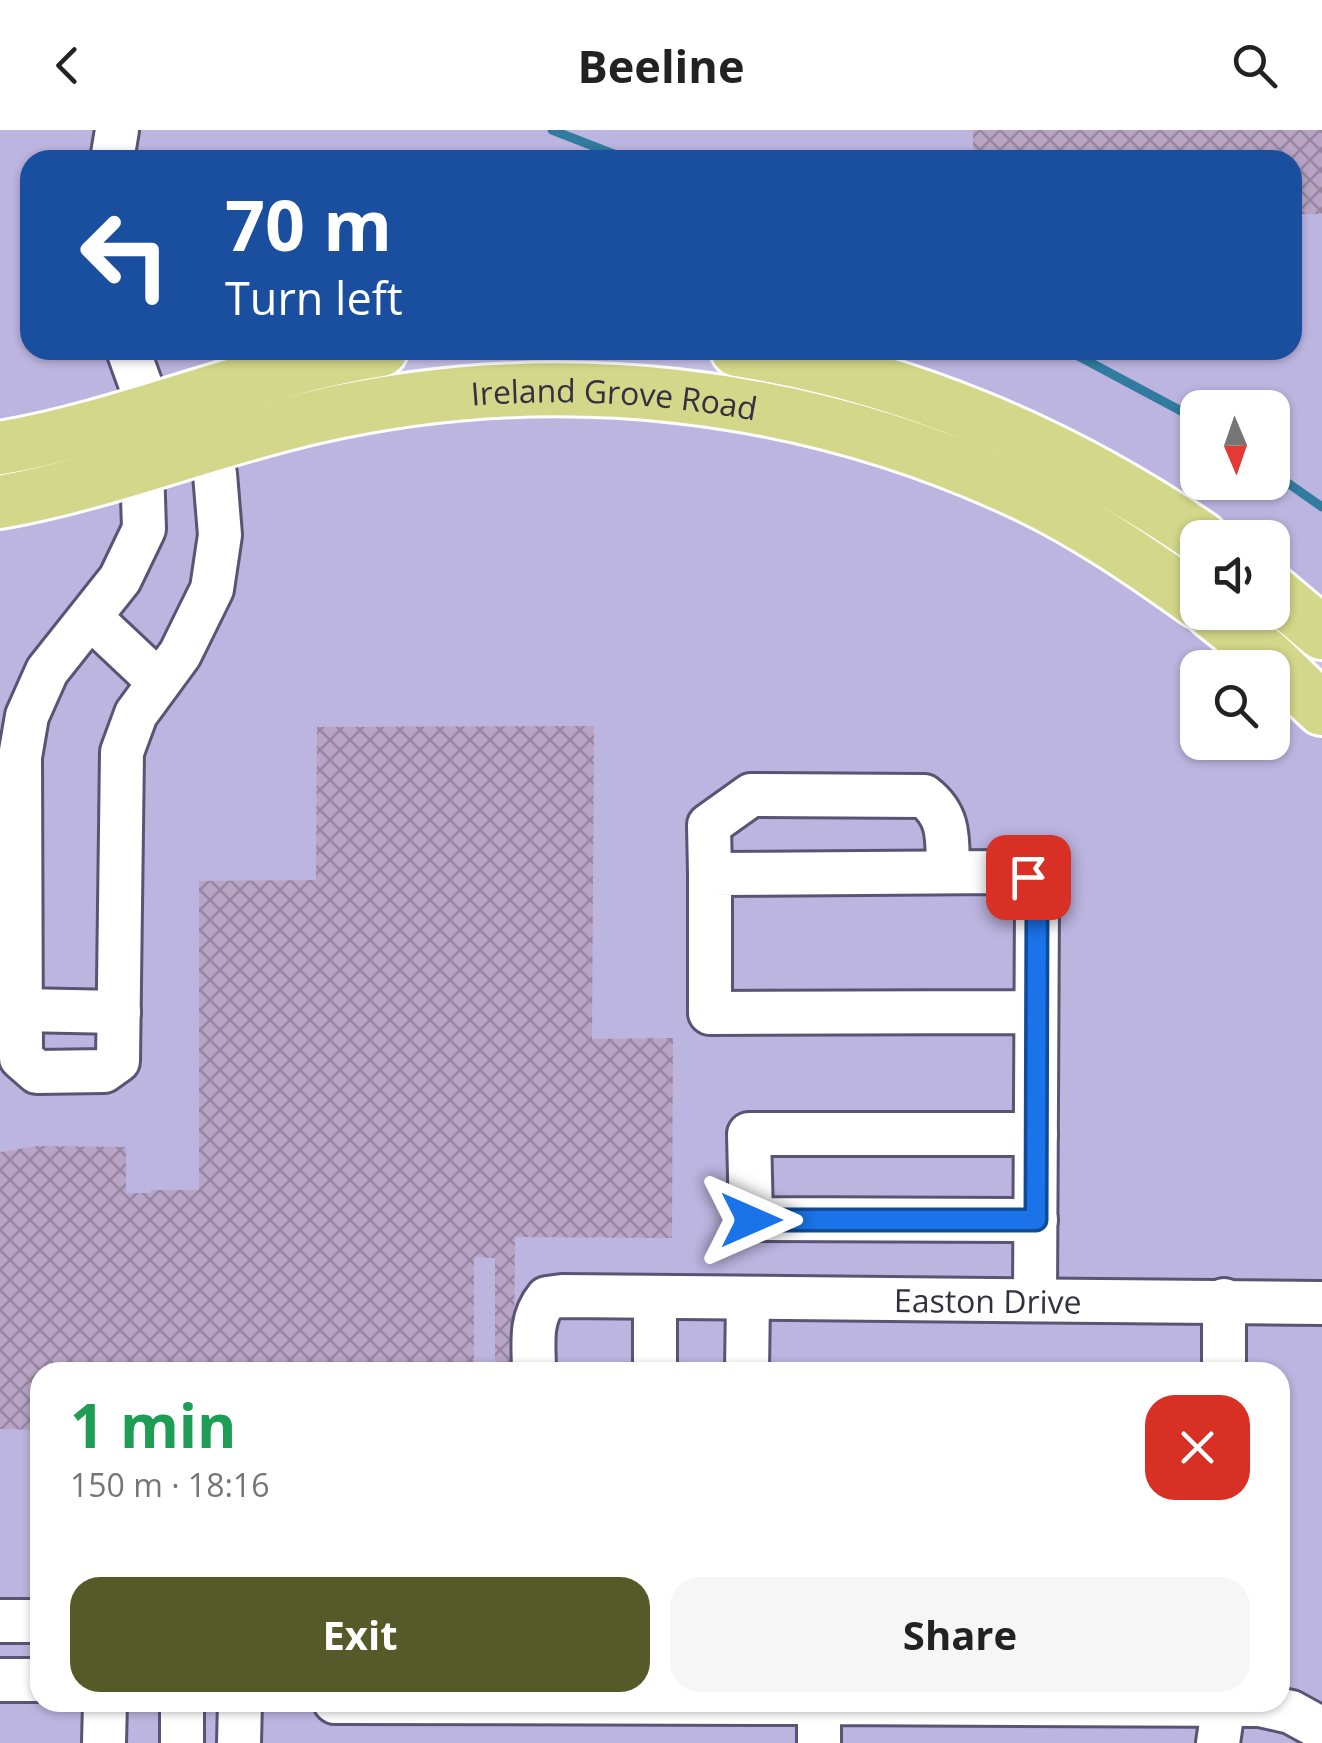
<!DOCTYPE html>
<meta charset="utf-8">
<style>
:root{--surface:#fff;--page:#f6f6f6;--text:#222;--muted:#767676;--accent:#565a28}
body{margin:0;font-family:"Open Sans",sans-serif;background:var(--page);color:var(--text);height:100vh;display:flex;flex-direction:column;font-size:38px;white-space:nowrap}
*{box-sizing:border-box;margin:0}
p{font-size:32px;color:var(--muted)}
.icon{flex:none;width:55px;height:55px;fill:none;stroke:currentColor;stroke-width:2;stroke-linecap:round;stroke-linejoin:round}
.map{position:relative;flex:1;overflow:hidden}
.details{position:absolute;left:30px;top:1232px;width:1260px;height:350px;display:flex;flex-direction:column;background:var(--surface);border-radius:30px;box-shadow:0 2px 8px #0004}
.details>*{flex:none}
.top-card{position:absolute;left:20px;top:20px;width:1282px;height:210px;border-radius:30px;box-shadow:0 2px 8px #0004;background:#1a4fa0;color:#fff;overflow:hidden}
.needle{width:65px;rotate:178deg}
.fabs{position:absolute;left:1180px;top:260px;display:grid;gap:20px}
.fabs a{display:grid;place-items:center;width:110px;height:110px;border-radius:20px;background:var(--surface);box-shadow:0 2px 8px #0004;font-size:50px}
.pin{position:absolute;display:grid;place-items:center;width:85px;height:85px;color:#fff;margin:-42px;border-radius:20px;box-shadow:0 5px 15px #0006}
.me{position:absolute;width:110px;margin:-55px;rotate:90deg;stroke-linejoin:round;filter:drop-shadow(0 0 8px #0008)}
.turn{display:flex;align-items:center;gap:35px;height:210px;padding:0 40px;font-size:45px}
.turn .icon{width:130px;height:130px;stroke-width:2.5}
.turn b{display:block;font-size:70px;line-height:85px}
.round{display:grid;place-items:center;flex:none;width:105px;height:105px;border-radius:30px;background:var(--page)}
.headline{display:flex;align-items:center;justify-content:space-between;height:170px;padding:0 40px}
h1{font-size:60px;font-weight:700;line-height:75px;color:#1e9e55}
.cta{display:flex;gap:20px;margin-top:auto;padding:20px 40px}
.cta a{flex:1;height:115px;border-radius:30px;background:var(--accent);color:#fff;font-size:40px;font-weight:700;line-height:115px;text-align:center}
.cta a+a{background:var(--page);color:var(--text)}
header{display:flex;justify-content:space-between;align-items:center;height:130px;padding:0 40px;background:var(--surface);font-size:45px;font-weight:700}
.map>svg:first-child{display:block}
.built{fill:#bcb5e0;fill-rule:evenodd}
.lines{fill:none;stroke-linecap:round;stroke-linejoin:round}
.stream{stroke:#307b9f;stroke-width:9}
.building{fill:url(#building-cross-hatch)}
.minor-casing{stroke:#5a5474;stroke-width:48}
.major-casing{stroke:#fff;stroke-width:58}
.minor{stroke:#fff;stroke-width:42}
.major{stroke:#d3d789;stroke-width:52}
.route-casing{stroke:#114b97;stroke-width:25}
.route{stroke:#1a73e8;stroke-width:18}
.labels{text-anchor:middle;dominant-baseline:central;stroke-width:8;stroke-linejoin:round;paint-order:stroke}
.street-label{font-size:32px;fill:#33303f;stroke:#e9e6f9}
</style>
<header><svg class="icon" aria-label="back" viewBox="0 0 24 24"><path d="M15 5l-7 7 7 7"/></svg>Beeline<svg class="icon" aria-label="search" viewBox="0 0 24 24"><circle cx="10" cy="10" r="6"/><path d="M15 15l6 6"/></svg></header>
<div class="map">
<svg width="1322" height="1613" viewBox="0 0 1322 1613">
<defs>
<pattern id="building-cross-hatch" width="8" height="8" patternUnits="userSpaceOnUse" patternTransform="scale(2.5)"><rect width="8" height="8" fill="#b9a4c5"/><path d="M0 0l8 8M0 8l8-8" fill="none" stroke="#9786a1"/></pattern>
</defs>
<rect width="100%" height="100%" fill="#c8c2e7"/>
<g class="built">
<path d="M0,0H1322V474L1273,436L1272,408L1234,407L1187,372L838,220H1292V30H30V220H322L0,293ZM1198,278H1272V352H1198Z"/>
<path d="M531,276L711,289L915,337L1065,405L1253,537L1198,538V612H1272L1273,556L1322,605V1613H0V367L270,316ZM40,1242H1280V1572H40Z"/>
</g>
<g class="lines">
<g class="stream">
<polyline points="552,0 629,30"/>
<polyline points="1067,220 1198,290"/>
<polyline points="1272,342 1322,377"/>
</g>
</g>
<g class="building">
<polygon points="973,0 1322,0 1322,84 1292,84 1292,30 973,30"/>
<polygon points="594,596 592,909 673,908 672,1108 515,1107 514,1242 495,1242 495,1128 474,1127 474,1242 40,1242 40,1300 0,1299 0,1022 37,1016 126,1017 126,1063 151,1063 151,1060 199,1060 199,751 316,750 317,597"/>
</g>
<g class="lines">
<defs>
<g id="minor">
<polyline points="112,30 117,0"/>
<polyline points="128,220 149,278 142,336 144,399 120,449 47,541 27,586 20,627 21,928 37,942 104,941 118,931 122,622 136,584 180,524 212,459 220,405 215,344 204,319 178,299"/>
<polyline points="91,488 159,552"/>
<path d="M710,744L709,695L751,665L924,666C951,687 947,710 948,742"/>
<polyline points="21,880 119,882"/>
<polyline points="1036,1090 751,1089 749,1004 1036,1004"/>
<polyline points="655,1167 655,1242"/>
<polyline points="1035,1169 1037,772 1028,747 1000,742 710,744 710,883 1036,882"/>
<polyline points="1224,1170 1224,1242"/>
<path id="s1" d="M534,1242C534,1215 529,1190 547,1168L562,1166L1322,1173"/>
<polyline points="747,1242 748,1168"/>
<polyline points="0,1491 40,1491"/>
<polyline points="0,1550 40,1550"/>
<polyline points="335,1572 819,1573"/>
<polyline points="104,1613 105,1572"/>
<polyline points="182,1613 182,1572"/>
<polyline points="239,1613 240,1572"/>
<polyline points="819,1613 819,1573 1260,1575 1291,1582 1322,1599"/>
<polyline points="1218,1613 1224,1572"/>
</g>
<g id="major">
<path d="M737,220C904,246 1062,313 1201,408"/>
<path d="M0,318C129,296 250,240 381,220"/>
<path id="s2" d="M0,372C107,353 208,311 314,287C553,232 803,260 1024,364C1085,393 1142,432 1198,472"/>
<polyline points="1272,461 1322,503"/>
<polyline points="1212,482 1267,526 1322,579"/>
</g>
</defs>
<use href="#minor" class="minor-casing"/>
<use href="#major" class="major-casing"/>
<use href="#minor" class="minor"/>
<use href="#major" class="major"/>
</g>
<g class="lines">
<defs>
<polyline id="route" points="751,1090 1036,1090 1037,772 1028,747"/>
</defs>
<use href="#route" class="route-casing"/>
<use href="#route" class="route"/>
</g>
<g class="labels">
<g class="street-label">
<text stroke="none"><textPath href="#s2" startOffset="628">Ireland Grove Road</textPath></text>
<text stroke="none"><textPath href="#s1" startOffset="518">Easton Drive</textPath></text>
</g>
</g>
</svg>
<div class="fabs">
<a><svg class="needle" viewBox="-14 -14 28 28"><path d="M0-13l5 13h-10z" fill="#e53935"/><path d="M0 13l5-13h-10z" fill="#767676"/></svg></a>
<a><svg class="icon" aria-label="sound" viewBox="0 0 24 24"><path d="M4 9h4l5-4v14l-5-4H4zM17 9q2 3 0 6"/></svg></a>
<a><svg class="icon" aria-label="search" viewBox="0 0 24 24"><circle cx="10" cy="10" r="6"/><path d="M15 15l6 6"/></svg></a>
</div>
<div class="pin" style="left:1028px;top:747px;background:#d93025"><svg class="icon" aria-label="arrive" viewBox="0 0 24 24"><path d="M6 21V4h12l-3 4 3 4H6"/></svg></div>
<svg class="me" style="left:751px;top:1090px" viewBox="-20 -20 40 40"><path d="M0-17L14 15 0 8-14 15z" fill="#1a73e8" stroke="#fff" stroke-width="4"/></svg>
<div class="top-card">
<div class="turn"><svg class="icon" aria-label="left" viewBox="0 0 24 24"><path d="M17 20v-9H6M10 6l-5 5 5 5"/></svg><div><b>70 m</b>Turn left</div></div>
</div>
<section class="details">
<div class="headline"><div><h1>1 min</h1><p>150 m · 18:16</p></div><a class="round" style="background:#d93025;color:#fff"><svg class="icon" aria-label="close" viewBox="0 0 24 24"><path d="M6 6l12 12M18 6L6 18"/></svg></a></div>
<div class="cta"><a>Exit</a><a>Share</a></div>
</section>
</div>
